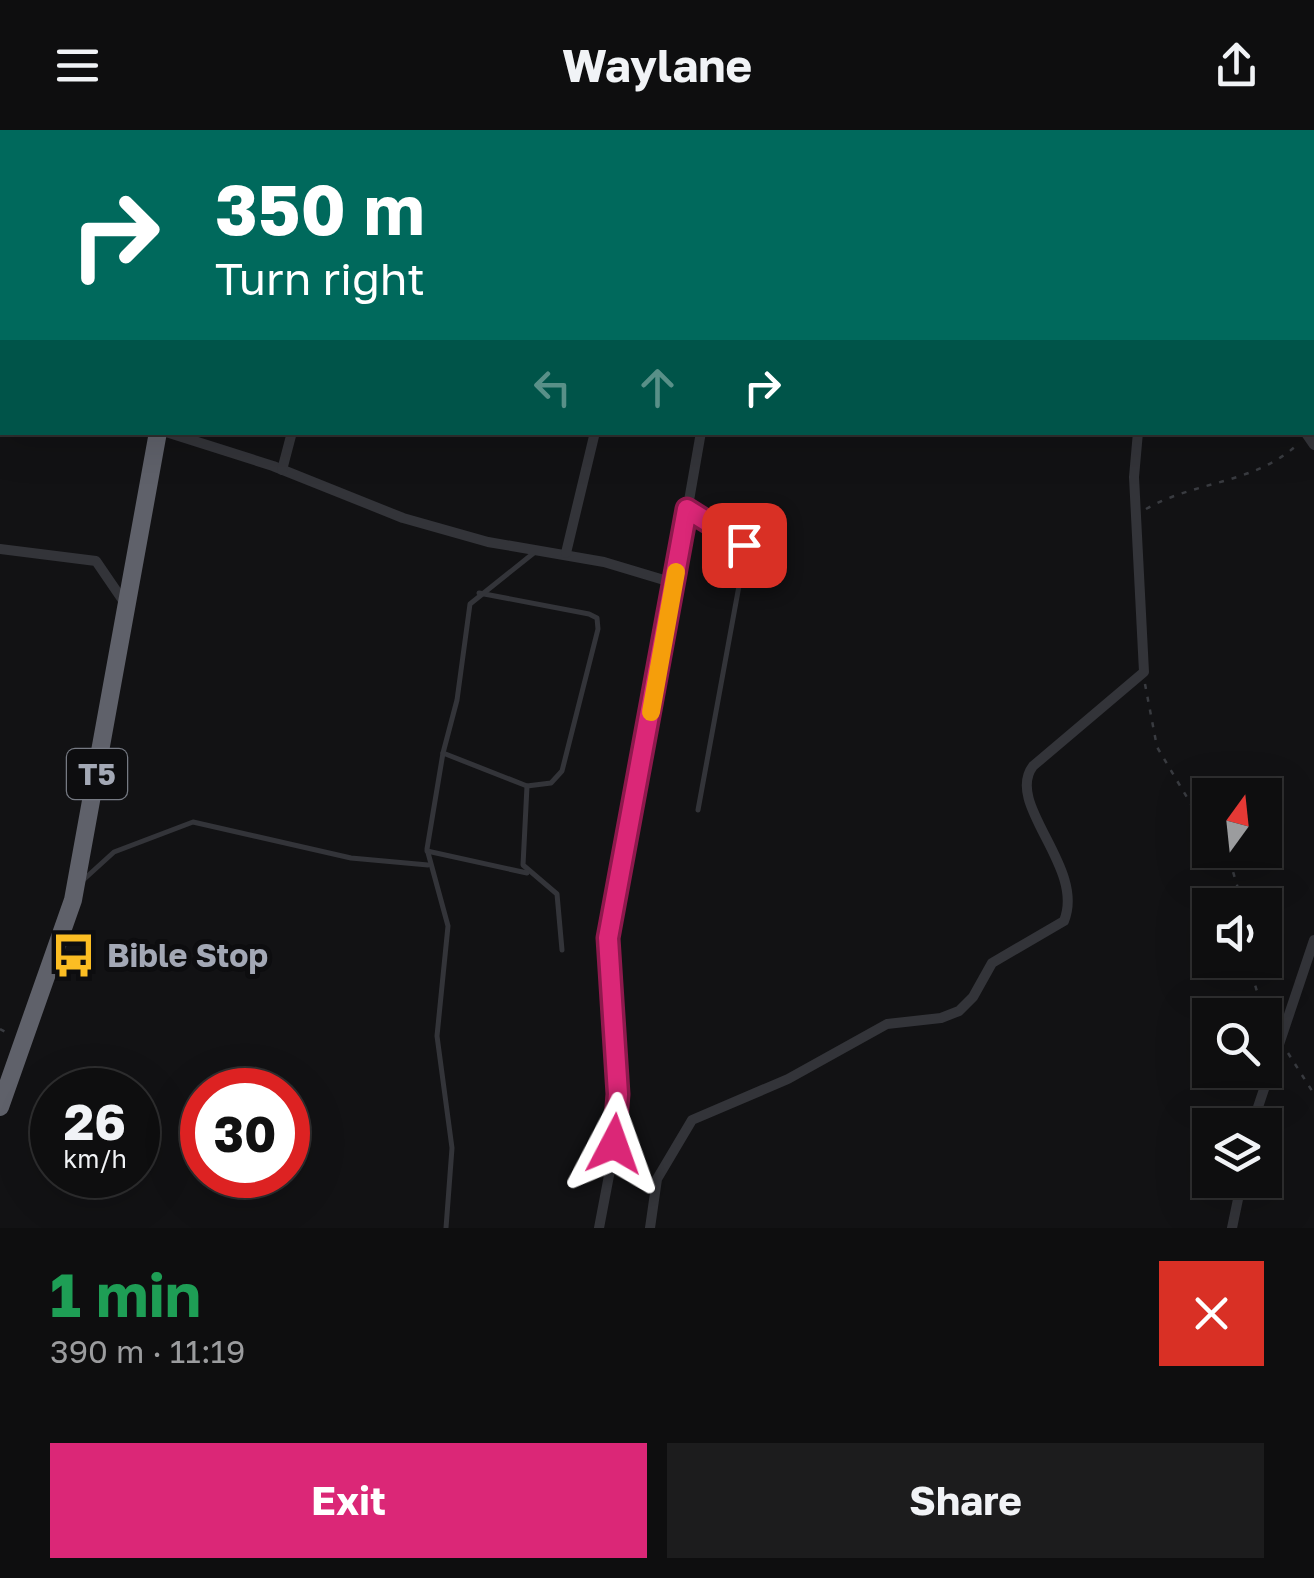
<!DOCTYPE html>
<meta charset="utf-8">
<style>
:root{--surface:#0e0e0f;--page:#1c1c1d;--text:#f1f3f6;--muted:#9b9c9e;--line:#2e2e2f;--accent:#db2777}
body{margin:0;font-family:"Golos Text",sans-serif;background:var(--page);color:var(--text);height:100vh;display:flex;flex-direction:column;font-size:38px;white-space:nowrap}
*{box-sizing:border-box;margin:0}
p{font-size:32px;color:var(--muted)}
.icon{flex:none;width:55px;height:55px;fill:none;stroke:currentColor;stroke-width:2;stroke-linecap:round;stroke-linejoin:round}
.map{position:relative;height:1098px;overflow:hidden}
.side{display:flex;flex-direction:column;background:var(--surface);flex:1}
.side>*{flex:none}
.guide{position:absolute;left:0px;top:0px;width:1315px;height:305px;box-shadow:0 10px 40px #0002,0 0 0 2px var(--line);background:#00695c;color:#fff;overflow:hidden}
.needle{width:65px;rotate:15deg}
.controls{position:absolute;left:1192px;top:648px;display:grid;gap:20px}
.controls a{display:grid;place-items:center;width:90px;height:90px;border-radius:0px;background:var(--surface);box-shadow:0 10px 40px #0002,0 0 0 2px var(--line);font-size:50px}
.speed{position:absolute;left:30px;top:938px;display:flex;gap:20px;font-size:50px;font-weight:700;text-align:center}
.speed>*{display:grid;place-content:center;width:130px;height:130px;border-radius:50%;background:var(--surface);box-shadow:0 10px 40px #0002,0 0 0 2px var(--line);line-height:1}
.speed small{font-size:25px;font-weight:400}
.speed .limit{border:15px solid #d22;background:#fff;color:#111}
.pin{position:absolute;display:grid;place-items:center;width:85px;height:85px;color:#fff;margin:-42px;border-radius:20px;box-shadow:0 5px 15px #0006}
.me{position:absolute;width:110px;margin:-55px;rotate:4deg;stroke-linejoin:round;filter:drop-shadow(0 0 8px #0008)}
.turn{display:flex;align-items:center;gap:35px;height:210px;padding:0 50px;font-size:45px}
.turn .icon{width:130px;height:130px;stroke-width:2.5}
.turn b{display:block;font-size:70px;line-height:85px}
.lanes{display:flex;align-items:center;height:95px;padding:0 50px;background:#0003;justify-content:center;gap:50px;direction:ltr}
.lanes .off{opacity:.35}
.round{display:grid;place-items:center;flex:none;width:105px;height:105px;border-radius:0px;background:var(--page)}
.headline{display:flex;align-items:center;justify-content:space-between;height:170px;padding:0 50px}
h1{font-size:60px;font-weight:700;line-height:75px;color:#1e9e55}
.cta{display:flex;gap:20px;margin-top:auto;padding:20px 50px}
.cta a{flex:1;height:115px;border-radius:0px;background:var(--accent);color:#fff;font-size:40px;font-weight:700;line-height:115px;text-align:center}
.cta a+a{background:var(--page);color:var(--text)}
header{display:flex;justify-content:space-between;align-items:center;height:130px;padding:0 50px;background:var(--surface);font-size:45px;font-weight:700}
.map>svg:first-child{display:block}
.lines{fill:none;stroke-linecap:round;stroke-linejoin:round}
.path{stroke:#393b40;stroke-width:2.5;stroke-dasharray:5 8;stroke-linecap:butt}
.lane{stroke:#333439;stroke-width:5}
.street{stroke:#333439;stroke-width:10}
.highway{stroke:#5f616a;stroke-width:18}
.route-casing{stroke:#8e194d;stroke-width:25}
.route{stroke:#db2777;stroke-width:18}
.slow{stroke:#f59e0b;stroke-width:18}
.labels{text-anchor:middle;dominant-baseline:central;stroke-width:10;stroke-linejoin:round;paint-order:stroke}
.shield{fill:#0d0d0f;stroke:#767a83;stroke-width:2.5}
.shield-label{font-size:30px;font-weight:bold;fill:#a3a8b5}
.poi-label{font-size:32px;font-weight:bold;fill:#a3a8b5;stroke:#0d0d0f;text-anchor:start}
</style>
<header><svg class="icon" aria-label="menu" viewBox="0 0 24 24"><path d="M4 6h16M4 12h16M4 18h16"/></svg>Waylane<svg class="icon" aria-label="share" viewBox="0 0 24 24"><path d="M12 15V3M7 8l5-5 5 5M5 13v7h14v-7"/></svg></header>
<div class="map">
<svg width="1314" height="1098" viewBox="0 0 1314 1098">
<rect width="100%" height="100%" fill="#121214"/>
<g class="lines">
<g class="path">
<polyline points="74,0 75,2"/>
<polyline points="528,2 536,2"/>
<polyline points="636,2 637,0"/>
<polyline points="1199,2 1202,0"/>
<path d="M1146,379C1194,351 1255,354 1298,314"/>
<polyline points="1145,554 1157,617 1210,706"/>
<polyline points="1220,720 1231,735 1243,775"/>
<polyline points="1255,830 1253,848 1264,885"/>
<polyline points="1265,887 1271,901"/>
<polyline points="0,899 11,905"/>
<polyline points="1288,923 1314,964"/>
</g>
<g class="lane">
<polyline points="690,380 737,409 745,423 698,680"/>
<polyline points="443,623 527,656 551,653 562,641 598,499 597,488 589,484 479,463"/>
<polyline points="527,656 523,735 557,764 562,820"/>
<polyline points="427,721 527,743"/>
<polyline points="81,752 114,722 193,692 351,728 428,735"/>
<polyline points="446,1098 452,1018 437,906 448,796 427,719 443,623 457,570 470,474 535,422"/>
</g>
<g class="street">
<polyline points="194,0 198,2"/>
<polyline points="1097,0 1099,2"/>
<polyline points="17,2 18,0"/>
<polyline points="486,2 487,0"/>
<polyline points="690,2 691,0"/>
<polyline points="851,2 853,0"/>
<polyline points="992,2 993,0"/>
<polyline points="0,38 2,33"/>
<polyline points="1312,245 1314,246"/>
<polyline points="0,258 2,260"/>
<polyline points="166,302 273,336 403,388 488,412 604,432 674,453"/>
<polyline points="1305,302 1314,315"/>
<polyline points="282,340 292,302"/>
<polyline points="0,419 96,431 124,472"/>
<polyline points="566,423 595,302"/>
<polyline points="1252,995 1314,810"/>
<polyline points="599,1098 615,1014 618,965 608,809 616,750 656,559 701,302"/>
<path d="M650,1098L657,1049L692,990L788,949L887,894L941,888L959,881L973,867L992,833L1064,791C1086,737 1004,674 1033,636L1144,542L1134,347L1138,302"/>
<polyline points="1232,1098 1242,1050"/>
</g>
<g class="highway">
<polyline points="229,2 230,0"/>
<polyline points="0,977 73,770 158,302"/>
</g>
</g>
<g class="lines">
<defs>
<polyline id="route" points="614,1014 618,964 608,808 687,379 744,415"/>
</defs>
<use href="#route" class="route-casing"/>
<use href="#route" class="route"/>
<polyline class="slow" points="651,582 676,442"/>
</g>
<defs>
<symbol id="bus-bare" viewBox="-9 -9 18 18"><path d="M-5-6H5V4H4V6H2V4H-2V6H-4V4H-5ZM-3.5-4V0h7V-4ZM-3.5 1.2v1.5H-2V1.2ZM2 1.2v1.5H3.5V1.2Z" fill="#fbbd23" stroke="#0d0d0f" stroke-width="2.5" paint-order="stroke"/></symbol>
</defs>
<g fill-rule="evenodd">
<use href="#bus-bare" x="42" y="794" width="63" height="63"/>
</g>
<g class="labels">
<rect class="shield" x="67" y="619" width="60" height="50" rx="8"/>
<g class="shield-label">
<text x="97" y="644">T5</text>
</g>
<g class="poi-label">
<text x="107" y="825">Bible Stop</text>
</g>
</g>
</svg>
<div class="controls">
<a><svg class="needle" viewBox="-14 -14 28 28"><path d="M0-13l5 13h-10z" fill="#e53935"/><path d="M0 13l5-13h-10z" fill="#9b9c9e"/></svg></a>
<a><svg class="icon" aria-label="sound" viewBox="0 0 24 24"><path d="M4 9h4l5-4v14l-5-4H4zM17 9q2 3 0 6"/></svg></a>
<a><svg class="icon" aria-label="search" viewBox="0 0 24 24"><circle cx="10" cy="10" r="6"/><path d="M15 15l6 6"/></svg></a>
<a><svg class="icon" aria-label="layers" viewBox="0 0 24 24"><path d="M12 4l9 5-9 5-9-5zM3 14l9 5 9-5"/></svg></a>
</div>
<div class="speed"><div>26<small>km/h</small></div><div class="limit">30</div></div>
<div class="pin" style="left:744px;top:415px;background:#d93025"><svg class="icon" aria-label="arrive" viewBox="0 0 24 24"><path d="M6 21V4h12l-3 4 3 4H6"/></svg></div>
<svg class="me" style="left:614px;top:1014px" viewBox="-20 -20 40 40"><path d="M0-17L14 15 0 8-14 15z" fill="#db2777" stroke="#fff" stroke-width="4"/></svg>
<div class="guide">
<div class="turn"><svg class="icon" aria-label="right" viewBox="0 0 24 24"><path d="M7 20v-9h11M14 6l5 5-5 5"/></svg><div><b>350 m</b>Turn right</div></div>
<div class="lanes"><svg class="icon off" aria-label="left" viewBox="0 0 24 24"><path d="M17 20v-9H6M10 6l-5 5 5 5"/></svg><svg class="icon off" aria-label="ahead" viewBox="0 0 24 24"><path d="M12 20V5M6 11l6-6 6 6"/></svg><svg class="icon" aria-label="right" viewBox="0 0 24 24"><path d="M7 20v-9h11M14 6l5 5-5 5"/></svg></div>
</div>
</div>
<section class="side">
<div class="headline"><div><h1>1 min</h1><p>390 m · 11:19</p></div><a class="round" style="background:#d93025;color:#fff"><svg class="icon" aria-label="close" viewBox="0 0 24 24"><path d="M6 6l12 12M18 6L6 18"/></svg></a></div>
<div class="cta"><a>Exit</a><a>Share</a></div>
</section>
